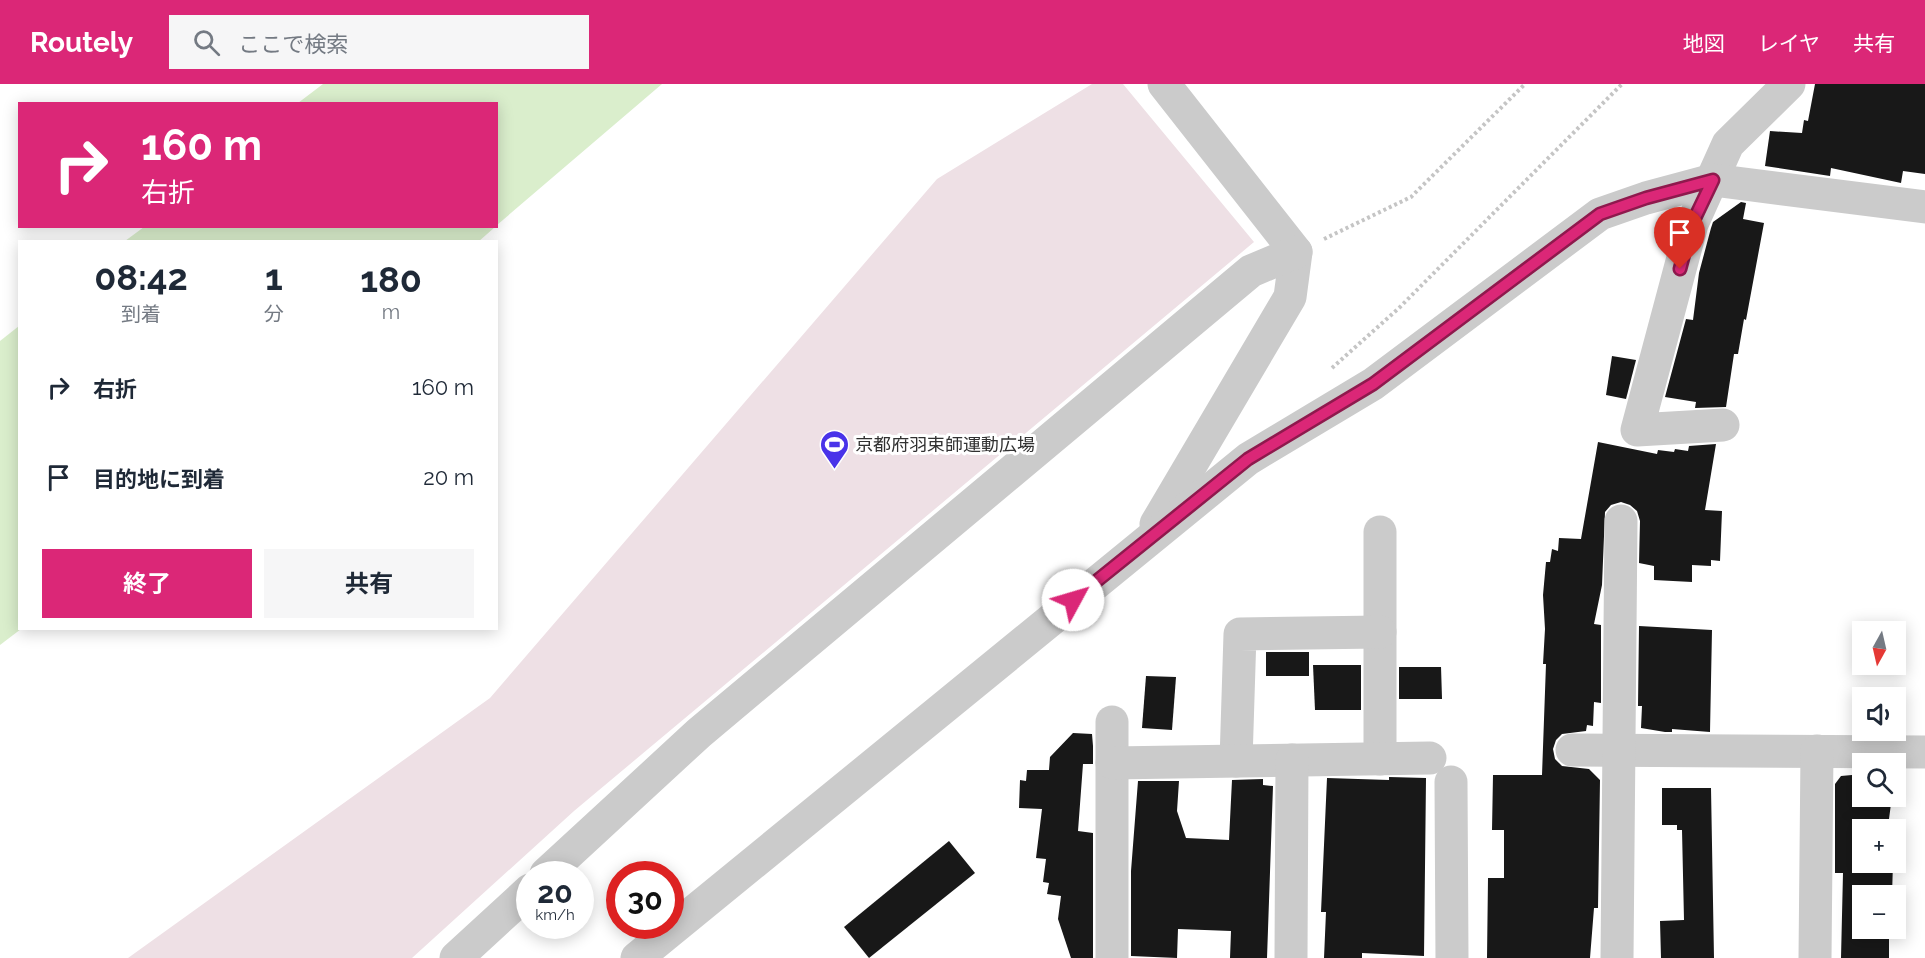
<!DOCTYPE html>
<html lang="ja">
<meta charset="utf-8">
<style>
:root{--surface:#fff;--page:#f6f6f7;--text:#1f2937;--muted:#747a83;--accent:#db2777}
body{margin:0;font-family:Raleway,"Noto Sans JP",sans-serif;background:var(--page);color:var(--text);height:100vh;display:flex;flex-direction:column;font-size:22px;white-space:nowrap}
*{box-sizing:border-box;margin:0}
p{font-size:20px;color:var(--muted)}
.icon{flex:none;width:33px;height:33px;fill:none;stroke:currentColor;stroke-width:2;stroke-linecap:round;stroke-linejoin:round}
.map{position:relative;flex:1;overflow:hidden}
.sheet{position:absolute;left:18px;top:156px;width:480px;height:390px;display:flex;flex-direction:column;background:var(--surface);border-radius:0px;box-shadow:0 3px 15px #0003}
.sheet>*{flex:none}
.hud{position:absolute;left:18px;top:18px;width:480px;height:126px;border-radius:0px;box-shadow:0 3px 15px #0003;background:#db2777;color:#fff;overflow:hidden}
.needle{width:39px;rotate:188deg}
.fabs{position:absolute;left:1852px;top:537px;display:grid;gap:12px}
.fabs a{display:grid;place-items:center;width:54px;height:54px;border-radius:0px;background:var(--surface);box-shadow:0 3px 15px #0003;font-size:30px}
.speed{position:absolute;left:516px;top:777px;display:flex;gap:12px;font-size:30px;font-weight:700;text-align:center}
.speed>*{display:grid;place-content:center;width:78px;height:78px;border-radius:50%;background:var(--surface);box-shadow:0 3px 15px #0003;line-height:1}
.speed small{font-size:15px;font-weight:400}
.speed .limit{border:9px solid #d22;background:#fff;color:#111}
.pin{position:absolute;display:grid;place-items:center;width:51px;height:51px;color:#fff;margin:-62px -26px;border-radius:50% 50% 50% 0;rotate:-45deg;box-shadow:0 0 6px #0007}
.pin .icon{rotate:45deg}
.me{position:absolute;width:66px;margin:-33px;rotate:51deg;stroke-linejoin:round;filter:drop-shadow(0 0 4px #0008)}
.turn{display:flex;align-items:center;gap:21px;height:126px;padding:0 24px;font-size:27px}
.turn .icon{width:78px;height:78px;stroke-width:2.5}
.turn b{display:block;font-size:42px;line-height:51px}
.eta{display:flex;justify-content:space-evenly;align-items:center;height:102px;text-align:center}
.eta b{font-size:36px;font-weight:700;line-height:42px}
.action{display:flex;gap:12px;margin-top:auto;padding:12px 24px}
.action a{flex:1;height:69px;border-radius:0px;background:var(--accent);color:#fff;font-size:24px;font-weight:700;line-height:69px;text-align:center}
.action a+a{background:var(--page);color:var(--text)}
ul{padding:0;list-style:none}
li{display:flex;align-items:center;gap:18px;height:90px;padding:0 24px}
li div{flex:1}
li b{display:block;font-size:22px}
li em{font-style:normal}
header{display:flex;align-items:center;gap:36px;box-sizing:border-box;height:84px;padding:0 30px;background:var(--accent);color:#fff}
header strong{font-size:28px}
nav{display:flex;gap:33px;margin-inline-start:auto;font-size:21px}
.search{width:420px;height:54px;background:var(--page);display:flex;align-items:center;gap:15px;box-sizing:border-box;padding:0 21px;border-radius:0px;color:var(--muted);font-size:22px}
.map>svg:first-child{display:block}
.green{fill:#eee0e5}
.water{fill:#daeecc}
.building{fill:#181818}
.lines{fill:none;stroke-linecap:round;stroke-linejoin:round}
.path{stroke:#c5c5c5;stroke-width:4;stroke-dasharray:3 3;stroke-linecap:butt}
.minor{stroke:#cbcbcb;stroke-width:33}
.route-casing{stroke:#8e194d;stroke-width:15}
.route{stroke:#db2777;stroke-width:10}
.labels{text-anchor:middle;dominant-baseline:central;stroke-width:6;stroke-linejoin:round;paint-order:stroke}
.poi-label{font-size:18px;fill:#313131;stroke:#fff;text-anchor:start}
</style>
<header>
<strong>Routely</strong>
<div class="search"><svg class="icon" aria-label="search" viewBox="0 0 24 24"><circle cx="10" cy="10" r="6"/><path d="M15 15l6 6"/></svg>ここで検索</div>
<nav><a>地図</a><a>レイヤ</a><a>共有</a></nav>
</header>
<div class="map">
<svg width="1925" height="874" viewBox="0 0 1925 874">
<rect width="100%" height="100%" fill="#fff"/>
<polygon class="green" points="1092,0 1123,0 1254,158 574,727 412,874 128,874 490,614 937,95"/>
<g class="water">
<polygon points="323,0 662,0 497,141 496,20 298,19"/>
<polygon points="144,143 144,142 495,143 478,158 125,157"/>
<polygon points="19,242 21,545 0,561 0,257"/>
</g>
<g class="building">
<polygon points="1815,0 1925,0 1925,90 1903,87 1901,99 1831,84 1830,92 1765,82 1770,47 1802,49 1804,36 1808,37"/>
<polygon points="1741,118 1746,119 1743,135 1764,139 1746,236 1744,235 1738,270 1734,270 1726,323 1695,324 1696,318 1665,313 1686,235 1693,236 1699,189 1711,144 1713,138"/>
<polygon points="1612,272 1636,276 1626,315 1606,311"/>
<polygon points="1598,358 1657,370 1658,366 1674,368 1675,365 1688,367 1689,362 1716,360 1705,426 1722,427 1720,477 1711,476 1711,482 1692,481 1692,498 1654,496 1654,482 1639,479 1640,437 1637,427 1630,421 1621,418 1611,421 1605,428 1602,501 1594,540 1601,541 1601,619 1594,618 1593,642 1587,641 1586,647 1562,650 1556,656 1553,665 1555,675 1562,682 1589,685 1600,696 1598,824 1594,824 1590,874 1487,874 1488,794 1504,794 1504,746 1492,746 1493,691 1542,691 1546,580 1543,580 1545,545 1543,511 1546,478 1550,478 1552,465 1558,467 1559,454 1581,455"/>
<polygon points="1639,542 1712,546 1710,648 1672,645 1672,648 1665,648 1641,644 1642,622 1638,622"/>
<rect x="1266" y="568" width="43" height="24"/>
<polygon points="1313,581 1361,581 1361,626 1315,626"/>
<polygon points="1399,583 1441,583 1442,615 1399,615"/>
<polygon points="1146,592 1176,593 1172,646 1142,644"/>
<polygon points="1073,649 1092,650 1093,662 1093,680 1083,680 1078,747 1093,749 1093,874 1071,874 1058,835 1061,812 1047,810 1049,799 1043,798 1046,775 1036,774 1042,725 1019,724 1020,696 1026,697 1027,686 1049,686 1050,673"/>
<polygon points="1863,690 1863,712 1892,712 1889,735 1893,735 1892,746 1863,746 1863,778 1893,778 1892,812 1863,812 1863,844 1889,844 1889,874 1841,874 1843,789 1835,789 1835,700 1841,692"/>
<polygon points="1389,693 1426,694 1424,872 1362,869 1362,874 1324,874 1326,828 1321,828 1327,694 1389,696"/>
<polygon points="1263,695 1263,701 1273,702 1267,874 1230,874 1231,847 1178,845 1177,874 1131,872 1131,787 1138,697 1179,697 1177,727 1186,754 1229,756 1232,696"/>
<polygon points="1662,704 1711,704 1714,874 1661,874 1660,837 1684,836 1682,746 1677,746 1677,741 1662,741"/>
<polygon points="949,757 975,789 869,874 844,843"/>
</g>
<g class="lines">
<g class="path">
<polyline points="1324,155 1411,113 1525,0"/>
<polyline points="1332,284 1400,223 1622,0"/>
</g>
<g class="minor">
<polyline points="1723,341 1637,346 1692,140 1728,60 1789,0"/>
<polyline points="1156,440 1290,213 1296,168 1164,0"/>
<polyline points="1112,638 1112,874"/>
<polyline points="1572,666 1925,668"/>
<polyline points="1380,675 1380,448"/>
<polyline points="1236,677 1240,550 1380,548"/>
<polyline points="1112,679 1430,674"/>
<polyline points="1451,698 1452,874"/>
<polyline points="546,790 699,649 1251,187 1296,168"/>
<polyline points="456,874 530,806"/>
<polyline points="637,874 1248,375 1373,300 1600,130 1646,114 1713,96 1925,123"/>
<polyline points="1291,874 1292,676"/>
<polyline points="1617,874 1621,437"/>
<polyline points="1815,874 1817,667"/>
</g>
</g>
<g class="lines">
<defs>
<polyline id="route" points="1073,516 1248,375 1373,300 1600,130 1646,114 1713,96 1692,140 1680,185"/>
</defs>
<use href="#route" class="route-casing"/>
<use href="#route" class="route"/>
</g>
<defs>
<symbol id="stadium-pin" viewBox="-11 -11 22 30"><path d="M0 17L-7.5 6A9.5 9.5 0 1 1 7.5 6Z" fill="#4933e9" stroke="#fff"/><path d="M0-5a6.5 5 0 1 0 0 10a6.5 5 0 1 0 0-10ZM-3.5-1.8h7v3.6h-7Z" fill="#fff"/></symbol>
</defs>
<g fill-rule="evenodd">
<use href="#stadium-pin" x="818" y="344" width="33" height="45"/>
</g>
<g class="labels">
<g class="poi-label">
<text x="855" y="360">京都府羽束師運動広場</text>
</g>
</g>
</svg>
<div class="fabs">
<a><svg class="needle" viewBox="-14 -14 28 28"><path d="M0-13l5 13h-10z" fill="#e53935"/><path d="M0 13l5-13h-10z" fill="#747a83"/></svg></a>
<a><svg class="icon" aria-label="sound" viewBox="0 0 24 24"><path d="M4 9h4l5-4v14l-5-4H4zM17 9q2 3 0 6"/></svg></a>
<a><svg class="icon" aria-label="search" viewBox="0 0 24 24"><circle cx="10" cy="10" r="6"/><path d="M15 15l6 6"/></svg></a>
<a>+</a>
<a>−</a>
</div>
<div class="speed"><div>20<small>km/h</small></div><div class="limit">30</div></div>
<div class="pin" style="left:1680px;top:185px;background:#d93025"><svg class="icon" aria-label="arrive" viewBox="0 0 24 24"><path d="M6 21V4h12l-3 4 3 4H6"/></svg></div>
<svg class="me" style="left:1073px;top:516px" viewBox="-20 -20 40 40"><circle r="19" fill="#fff"/><path d="M0-13L10 11 0 6-10 11z" fill="#db2777"/></svg>
<div class="hud">
<div class="turn"><svg class="icon" aria-label="right" viewBox="0 0 24 24"><path d="M7 20v-9h11M14 6l5 5-5 5"/></svg><div><b>160 m</b>右折</div></div>
</div>
<section class="sheet">
<div class="eta">
<div><b>08:42</b><p>到着</p></div>
<div><b>1</b><p>分</p></div>
<div><b>180</b><p>m</p></div>
</div>
<ul>
<li><svg class="icon" aria-label="right" viewBox="0 0 24 24"><path d="M7 20v-9h11M14 6l5 5-5 5"/></svg><div><b>右折</b></div><em>160 m</em></li>
<li><svg class="icon" aria-label="arrive" viewBox="0 0 24 24"><path d="M6 21V4h12l-3 4 3 4H6"/></svg><div><b>目的地に到着</b></div><em>20 m</em></li>
</ul>
<div class="action"><a>終了</a><a>共有</a></div>
</section>
</div>
